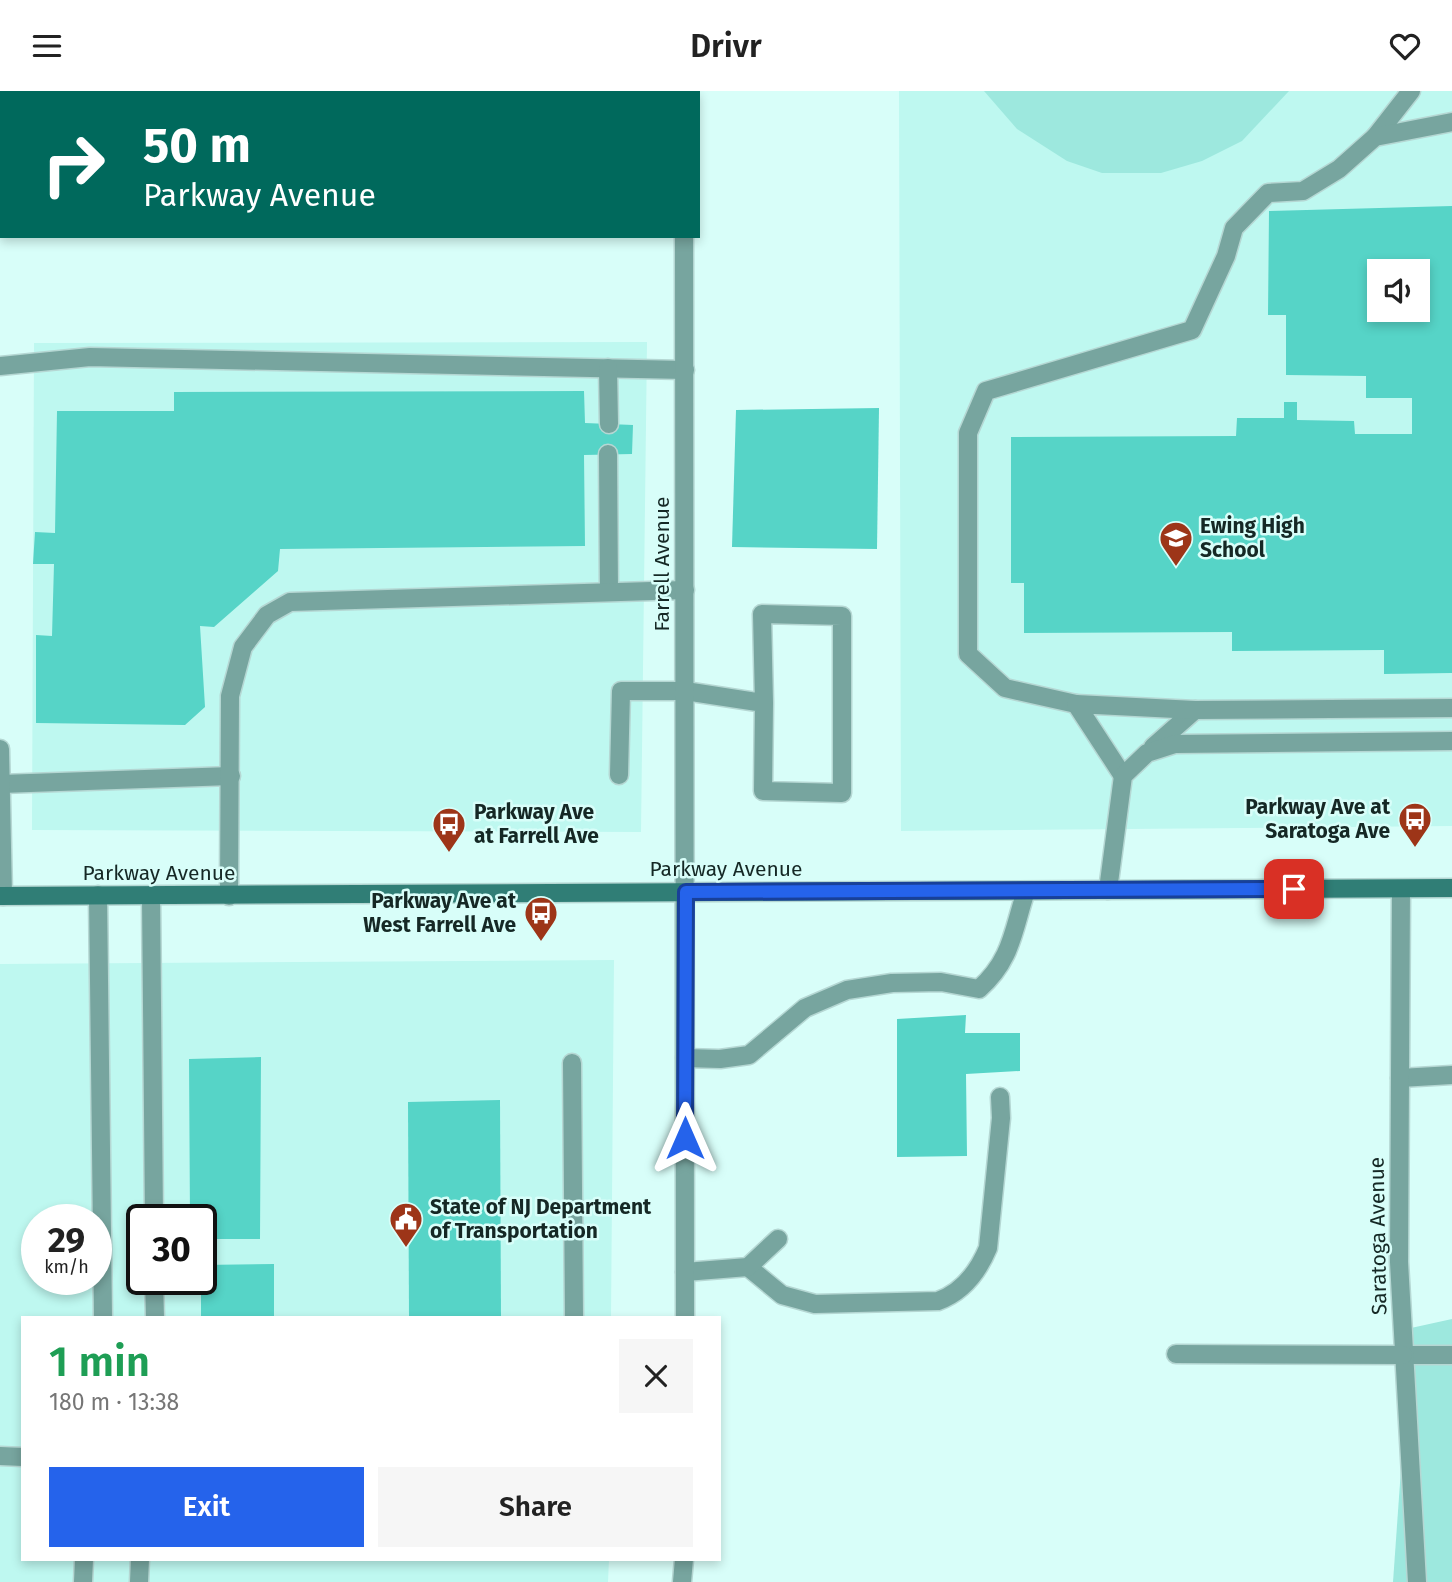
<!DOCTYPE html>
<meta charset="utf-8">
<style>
:root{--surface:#fff;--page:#f6f6f6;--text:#222;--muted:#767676;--accent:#2563eb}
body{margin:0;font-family:"Fira Sans",sans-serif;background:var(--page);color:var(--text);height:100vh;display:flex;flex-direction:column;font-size:26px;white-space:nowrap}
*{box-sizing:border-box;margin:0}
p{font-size:23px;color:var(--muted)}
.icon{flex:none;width:38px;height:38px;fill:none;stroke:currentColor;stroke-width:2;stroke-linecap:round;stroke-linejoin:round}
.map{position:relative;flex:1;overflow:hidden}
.sheet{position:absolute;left:21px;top:1225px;width:700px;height:245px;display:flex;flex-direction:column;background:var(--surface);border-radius:0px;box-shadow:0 4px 10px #0003}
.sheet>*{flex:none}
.hud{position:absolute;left:0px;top:0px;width:700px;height:147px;box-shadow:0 4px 10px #0003;background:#00695c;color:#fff;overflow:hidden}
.fabs{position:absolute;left:1367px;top:168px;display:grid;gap:14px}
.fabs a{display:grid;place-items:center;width:63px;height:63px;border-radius:0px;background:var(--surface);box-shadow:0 4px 10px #0003;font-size:35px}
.speed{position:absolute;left:21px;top:1113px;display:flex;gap:14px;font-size:35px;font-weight:700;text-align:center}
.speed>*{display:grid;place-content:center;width:91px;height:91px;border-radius:50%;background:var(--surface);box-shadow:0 4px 10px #0003;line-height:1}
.speed small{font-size:18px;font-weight:400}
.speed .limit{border:4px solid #111;border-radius:10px;background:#fff;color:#111}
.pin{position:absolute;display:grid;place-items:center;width:60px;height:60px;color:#fff;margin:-30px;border-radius:14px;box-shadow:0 4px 10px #0006}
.me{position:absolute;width:77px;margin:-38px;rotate:0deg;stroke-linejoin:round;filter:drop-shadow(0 0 5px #0008)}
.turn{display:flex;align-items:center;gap:24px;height:147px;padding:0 28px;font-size:32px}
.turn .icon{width:91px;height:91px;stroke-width:2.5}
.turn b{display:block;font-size:49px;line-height:60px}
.round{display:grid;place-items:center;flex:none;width:74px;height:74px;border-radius:0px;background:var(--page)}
.head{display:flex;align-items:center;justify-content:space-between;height:119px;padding:0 28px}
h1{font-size:42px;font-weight:600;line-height:52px;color:#1e9e55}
.button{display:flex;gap:14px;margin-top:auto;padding:14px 28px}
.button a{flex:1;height:80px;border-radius:0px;background:var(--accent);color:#fff;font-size:28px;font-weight:600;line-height:80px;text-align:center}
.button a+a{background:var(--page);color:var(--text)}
header{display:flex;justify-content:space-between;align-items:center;height:91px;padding:0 28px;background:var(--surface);font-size:32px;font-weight:600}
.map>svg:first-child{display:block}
.built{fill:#bef8f0;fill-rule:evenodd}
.green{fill:#9de8de}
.building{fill:#56d4c7;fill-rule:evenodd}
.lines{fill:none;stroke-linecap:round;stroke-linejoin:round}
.service-casing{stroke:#b5d7d3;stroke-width:21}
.minor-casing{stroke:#b5d7d3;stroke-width:21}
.secondary-casing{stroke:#b5d7d3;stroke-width:21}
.service{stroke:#77a59f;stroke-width:18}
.minor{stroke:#77a59f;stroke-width:18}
.secondary{stroke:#307e76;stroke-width:18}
.route-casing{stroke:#184099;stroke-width:18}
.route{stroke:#2563eb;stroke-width:12}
.labels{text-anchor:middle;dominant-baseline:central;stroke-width:5;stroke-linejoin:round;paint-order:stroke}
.poi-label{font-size:21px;font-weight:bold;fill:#152825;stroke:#d8fef9;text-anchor:start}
.street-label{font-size:21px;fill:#152825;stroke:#d8fef9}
</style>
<header><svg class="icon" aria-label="menu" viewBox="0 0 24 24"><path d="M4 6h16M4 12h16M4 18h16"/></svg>Drivr<svg class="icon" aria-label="heart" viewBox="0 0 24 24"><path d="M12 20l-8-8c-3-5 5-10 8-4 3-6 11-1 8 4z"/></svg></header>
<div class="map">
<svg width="1452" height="1491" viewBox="0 0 1452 1491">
<rect width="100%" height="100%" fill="#d8fef9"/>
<g class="built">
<path d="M899,0H1452V735L901,740ZM1379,180H1418V219H1379Z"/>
<polygon points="647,251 641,741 32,739 34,252"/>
<path d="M614,869L611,1227H23V1468H609L608,1491H0V873ZM37,1129H96V1188H37ZM142,1129H201V1188H142Z"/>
</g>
<g class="green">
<polygon points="984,0 1289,0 1242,50 1202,70 1161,82 1102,82 1067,70 1017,38"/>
<polygon points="1452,1228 1452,1491 1393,1491 1411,1237"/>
</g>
<g class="building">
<path d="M1452,115V582L1384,583V559L1232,560V541L1024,542V492H1011V346L1236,345L1237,327H1284V311H1297V329L1354,330L1355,343H1412V307H1366V285L1286,284V224H1268L1269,120ZM1379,180H1418V219H1379Z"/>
<polygon points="584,300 585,332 633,334 632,363 584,364 585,455 280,458 278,480 214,536 200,535 205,616 185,634 36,632 36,544 52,545 54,473 33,473 35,441 55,442 57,320 174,320 174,301"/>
<polygon points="879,317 877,458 732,456 736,319"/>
<polygon points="966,924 965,942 1020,942 1020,980 966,983 967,1065 897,1066 897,928"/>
<polygon points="261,966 260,1148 201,1148 201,1129 190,1129 189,968"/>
<polygon points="500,1009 501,1227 409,1227 408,1011"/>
<polygon points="274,1173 274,1227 201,1227 201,1174"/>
</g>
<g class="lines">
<defs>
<g id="service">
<polyline points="1375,46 1411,0"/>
<polyline points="0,275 90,266 685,279"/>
<polyline points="608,277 609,333"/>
<polyline points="608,363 609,500"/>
<polyline points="1076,613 1005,597 968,563 968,342 986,300 1192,239 1226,165 1234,137 1268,102 1303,100 1339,78 1375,46 1452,31"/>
<polyline points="1153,656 1195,619"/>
<polyline points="619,684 621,600 685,600 764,612 762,523 842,525 842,702 763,700 764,612"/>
<polyline points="1123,685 1076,613 1195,619 1452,617"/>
<polyline points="1,693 231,685"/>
<polyline points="1108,799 1123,685 1147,662 1175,653 1452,650"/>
<polyline points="98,804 103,1227"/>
<polyline points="229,805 230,605 243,556 267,524 290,511 685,499"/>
<polyline points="151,806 154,1129"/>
<path d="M685,967L720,968L749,964L805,917L847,899L892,892L941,891L979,898C1012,869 1013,839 1026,800"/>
<polyline points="572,972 574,1227"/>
<polyline points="1400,987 1452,984"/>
<path d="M748,1176L782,1204L815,1213L938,1210C963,1201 978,1181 988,1157L1001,1027L1000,1006"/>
<polyline points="685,1181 748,1176 778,1148"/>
<polyline points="154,1188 155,1227"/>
<polyline points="1403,1264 1452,1264"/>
<polyline points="0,1365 23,1366"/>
<polyline points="83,1491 84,1468"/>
<polyline points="139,1491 140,1468"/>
</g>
<g id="minor">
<polyline points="684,0 684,2"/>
<polyline points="0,41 2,41"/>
<polyline points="684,145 685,1227"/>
<polyline points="0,658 3,805"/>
<polyline points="1401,798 1399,1171 1417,1491"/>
<polyline points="1176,1263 1403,1264"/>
<polyline points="682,1491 684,1468"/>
</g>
<polyline id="secondary" points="0,805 1452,797"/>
</defs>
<use href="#service" class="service-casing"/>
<use href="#minor" class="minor-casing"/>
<use href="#secondary" class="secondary-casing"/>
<use href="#service" class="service"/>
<use href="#minor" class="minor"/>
<use href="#secondary" class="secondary"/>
</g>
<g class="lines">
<defs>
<polyline id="route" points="685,1047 686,801 1294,798"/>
</defs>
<use href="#route" class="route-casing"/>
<use href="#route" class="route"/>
</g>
<defs>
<symbol id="school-pin" viewBox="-11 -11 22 30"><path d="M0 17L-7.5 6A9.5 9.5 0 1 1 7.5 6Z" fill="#9d3518" stroke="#d8fef9"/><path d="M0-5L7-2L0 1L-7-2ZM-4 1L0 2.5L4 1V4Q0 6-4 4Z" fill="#fff"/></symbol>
<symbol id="bus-pin" viewBox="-11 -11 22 30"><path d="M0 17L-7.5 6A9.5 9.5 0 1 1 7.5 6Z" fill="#9d3518" stroke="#d8fef9"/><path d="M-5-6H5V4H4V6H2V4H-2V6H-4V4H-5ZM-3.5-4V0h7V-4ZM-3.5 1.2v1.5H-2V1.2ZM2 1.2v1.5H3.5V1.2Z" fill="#fff"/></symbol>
<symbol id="civic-pin" viewBox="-11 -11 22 30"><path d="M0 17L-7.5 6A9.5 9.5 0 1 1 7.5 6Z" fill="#9d3518" stroke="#d8fef9"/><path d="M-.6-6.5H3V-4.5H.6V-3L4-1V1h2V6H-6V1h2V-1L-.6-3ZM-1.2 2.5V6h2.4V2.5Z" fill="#fff"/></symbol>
</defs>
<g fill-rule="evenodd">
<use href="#school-pin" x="1157" y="428" width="38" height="52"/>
<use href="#bus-pin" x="1396" y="709" width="38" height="52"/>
<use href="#bus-pin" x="430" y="714" width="38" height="52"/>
<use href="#bus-pin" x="522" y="803" width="38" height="52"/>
<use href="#civic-pin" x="387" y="1109" width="38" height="52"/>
</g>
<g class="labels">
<g class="poi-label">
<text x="1200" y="435">Ewing High<tspan x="1200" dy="24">School</tspan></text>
<text x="1390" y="716" text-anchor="end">Parkway Ave at<tspan x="1390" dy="24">Saratoga Ave</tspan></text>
<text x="474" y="721">Parkway Ave<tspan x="474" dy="24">at Farrell Ave</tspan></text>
<text x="516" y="810" text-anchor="end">Parkway Ave at<tspan x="516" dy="24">West Farrell Ave</tspan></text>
<text x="430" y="1116">State of NJ Department<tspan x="430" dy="24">of Transportation</tspan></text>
</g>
<g class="street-label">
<text transform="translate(662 473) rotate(-90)">Farrell Avenue</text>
<text x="726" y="778">Parkway Avenue</text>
<text x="159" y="782">Parkway Avenue</text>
<text transform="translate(1378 1145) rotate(-91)">Saratoga Avenue</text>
</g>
</g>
</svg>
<div class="fabs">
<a><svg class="icon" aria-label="sound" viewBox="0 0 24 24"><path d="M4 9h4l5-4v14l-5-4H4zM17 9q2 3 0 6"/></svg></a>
</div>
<div class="speed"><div>29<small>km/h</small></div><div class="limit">30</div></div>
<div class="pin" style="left:1294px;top:798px;background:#d93025"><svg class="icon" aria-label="arrive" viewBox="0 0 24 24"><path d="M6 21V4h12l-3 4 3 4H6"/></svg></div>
<svg class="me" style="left:685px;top:1047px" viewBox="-20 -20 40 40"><path d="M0-17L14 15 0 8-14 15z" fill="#2563eb" stroke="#fff" stroke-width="4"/></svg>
<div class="hud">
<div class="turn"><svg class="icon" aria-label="right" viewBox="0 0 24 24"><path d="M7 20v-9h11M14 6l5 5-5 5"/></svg><div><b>50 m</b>Parkway Avenue</div></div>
</div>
<section class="sheet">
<div class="head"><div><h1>1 min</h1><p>180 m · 13:38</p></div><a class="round"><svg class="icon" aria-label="close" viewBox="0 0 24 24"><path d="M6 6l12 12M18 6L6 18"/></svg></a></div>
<div class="button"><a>Exit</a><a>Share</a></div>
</section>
</div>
